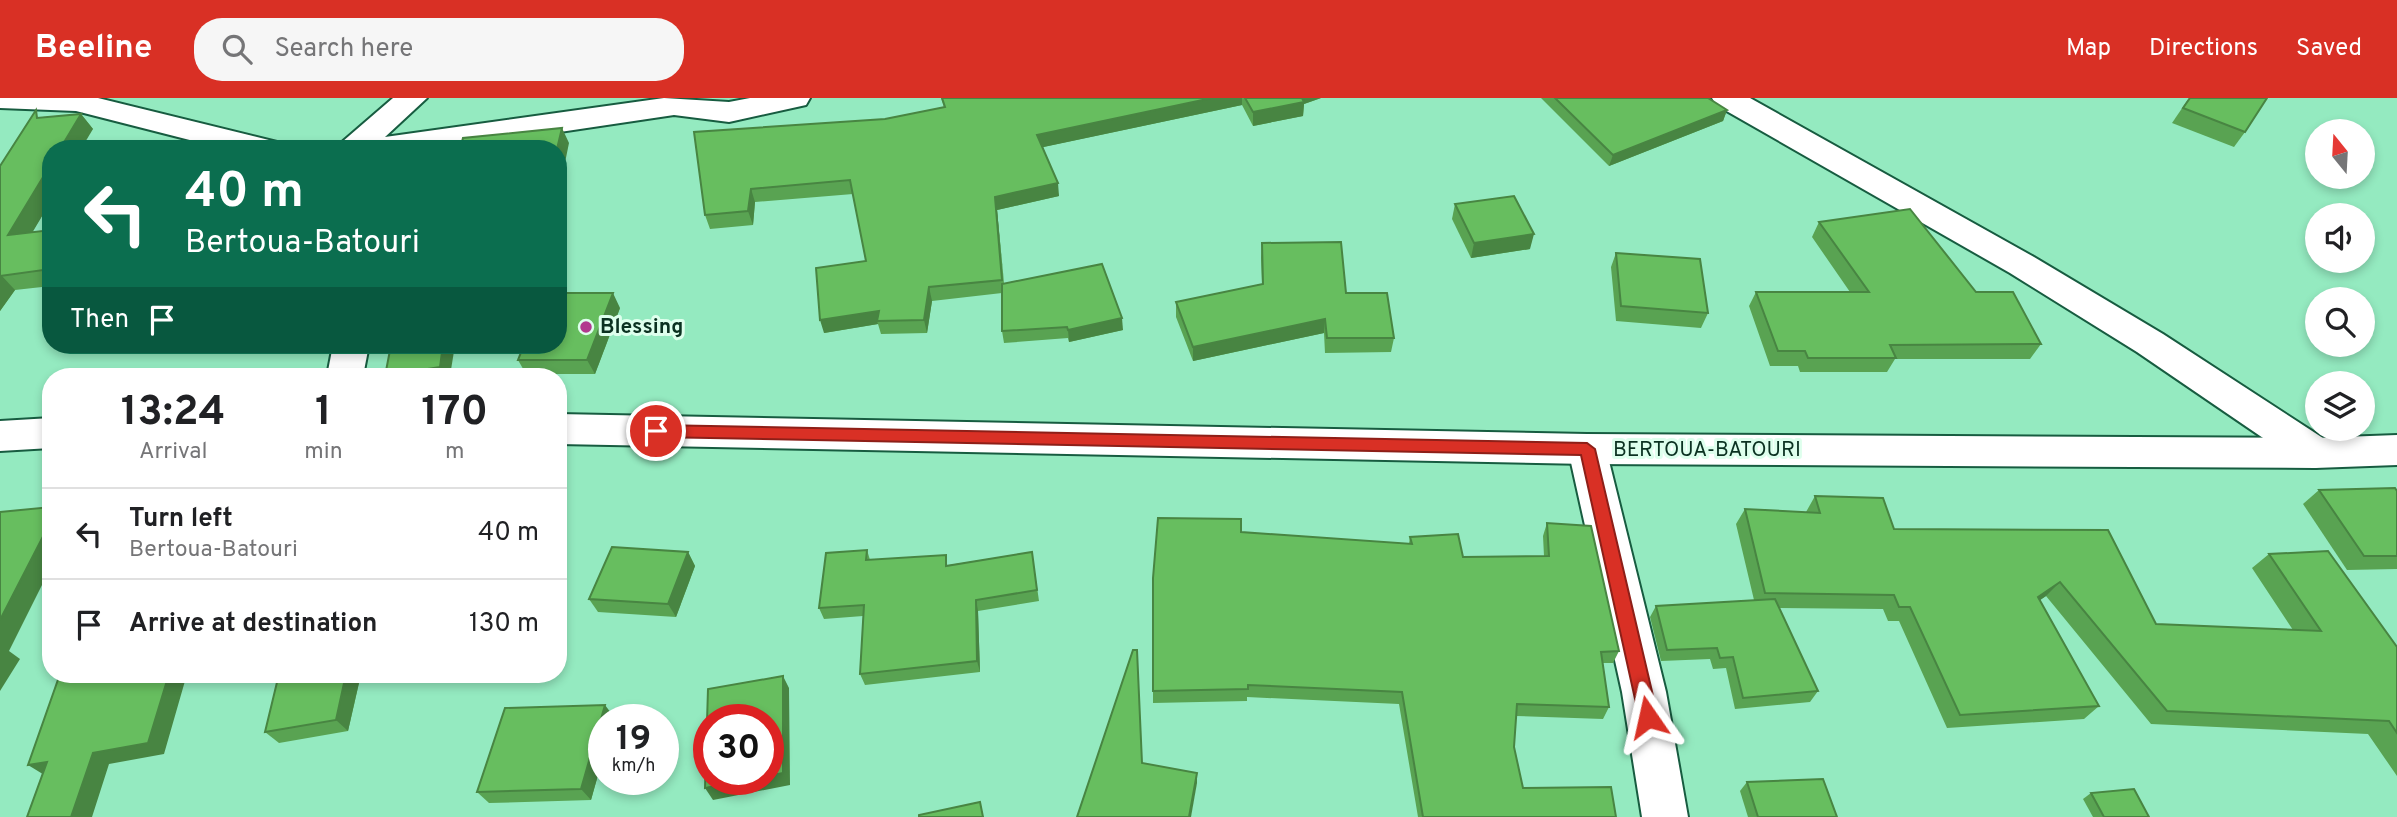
<!DOCTYPE html>
<style>
:root{--surface:#fff;--page:#f6f6f6;--text:#202124;--muted:#757577;--line:#e0e0e0;--accent:#d93025}
body{margin:0;font-family:Overpass,sans-serif;background:var(--page);color:var(--text);height:100vh;display:flex;flex-direction:column;font-size:26px;white-space:nowrap}
*{box-sizing:border-box;margin:0}
p{font-size:23px;color:var(--muted)}
.icon{flex:none;width:38px;height:38px;fill:none;stroke:currentColor;stroke-width:2;stroke-linecap:round;stroke-linejoin:round}
.map{position:relative;flex:1;overflow:hidden}
.details{position:absolute;left:42px;top:270px;width:525px;height:315px;display:flex;flex-direction:column;background:var(--surface);border-radius:28px;box-shadow:0 4px 10px #0003}
.details>*{flex:none}
.top-card{position:absolute;left:42px;top:42px;width:525px;height:214px;border-radius:28px;box-shadow:0 4px 10px #0003;background:#0b6e4f;color:#fff;overflow:hidden}
.needle{width:46px;rotate:342deg}
.controls{position:absolute;left:2305px;top:21px;display:grid;gap:14px}
.controls a{display:grid;place-items:center;width:70px;height:70px;border-radius:50%;background:var(--surface);box-shadow:0 4px 10px #0003;font-size:35px}
.speed{position:absolute;left:588px;top:606px;display:flex;gap:14px;font-size:35px;font-weight:700;text-align:center}
.speed>*{display:grid;place-content:center;width:91px;height:91px;border-radius:50%;background:var(--surface);box-shadow:0 4px 10px #0003;line-height:1}
.speed small{font-size:18px;font-weight:400}
.speed .limit{border:10px solid #d22;background:#fff;color:#111}
.pin{position:absolute;display:grid;place-items:center;width:60px;height:60px;color:#fff;margin:-30px;border:4px solid #fff;border-radius:50%;box-shadow:0 2px 7px #0007}
.me{position:absolute;width:77px;margin:-38px;rotate:349deg;stroke-linejoin:round;filter:drop-shadow(0 0 5px #0008)}
.turn{display:flex;align-items:center;gap:24px;height:147px;padding:0 28px;font-size:32px}
.turn .icon{width:91px;height:91px;stroke-width:2.5}
.turn b{display:block;font-size:49px;line-height:60px}
.then{display:flex;align-items:center;height:66px;padding:0 28px;background:#0003;gap:14px;font-size:26px}
.eta{display:flex;justify-content:space-evenly;align-items:center;height:119px;text-align:center}
.eta b{font-size:42px;font-weight:700;line-height:49px}
ul{padding:0;list-style:none}
li{display:flex;align-items:center;gap:21px;height:91px;padding:0 28px;border-top:2px solid var(--line)}
li div{flex:1}
li b{display:block;font-size:26px}
li em{font-style:normal}
header{display:flex;align-items:center;gap:42px;box-sizing:border-box;height:98px;padding:0 35px;background:var(--accent);color:#fff}
header strong{font-size:33px}
nav{display:flex;gap:38px;margin-inline-start:auto;font-size:24px}
.search{width:490px;height:63px;background:var(--page);display:flex;align-items:center;gap:18px;box-sizing:border-box;padding:0 24px;border-radius:28px;color:var(--muted);font-size:26px}
.map>svg:first-child{display:block}
.lines{fill:none;stroke-linecap:round;stroke-linejoin:round}
.minor-casing{stroke:#175c40;stroke-width:4}
.trunk-casing{stroke:#175c40;stroke-width:4}
.minor{fill:#fff;fill-rule:evenodd}
.trunk{fill:#fff;fill-rule:evenodd}
.wall{fill:#59a352}
.shaded-wall{fill:#488542}
.building{fill:#67be5f;stroke:#488542;stroke-width:2}
.route{fill:#d93025;stroke:#8d1f18;stroke-width:2}
.poi-dot{fill:#b2398e;stroke:#deffed;stroke-width:2.5}
.labels{text-anchor:middle;dominant-baseline:central;stroke-width:6;stroke-linejoin:round;paint-order:stroke}
.poi-label{font-size:21px;font-weight:bold;fill:#0b3121;stroke:#deffed;text-anchor:start}
.street-label{font-size:21px;fill:#0b3121;stroke:#deffed}
</style>
<header>
<strong>Beeline</strong>
<div class="search"><svg class="icon" aria-label="search" viewBox="0 0 24 24"><circle cx="10" cy="10" r="6"/><path d="M15 15l6 6"/></svg>Search here</div>
<nav><a>Map</a><a>Directions</a><a>Saved</a></nav>
</header>
<div class="map">
<svg width="2397" height="719" viewBox="0 0 2397 719">
<rect width="100%" height="100%" fill="#94eac0"/>
<g class="lines">
<defs>
<g id="minor">
<polygon points="0,0 98,0 277,44 282,51 225,51 76,13 0,10"/>
<polygon points="393,0 427,0 385,39 664,0 729,4 750,0 810,0 806,7 729,24 674,17 446,51 337,51 342,44"/>
<polygon points="1712,0 1750,0 2034,159 2163,236 2329,344 2334,355 2329,366 2315,370 2301,366 2137,254 2010,175 1716,7"/>
<polygon points="333,247 369,247 363,278 327,278"/>
<polygon points="1587,336 1601,340 1606,351 1666,594 1688,719 1642,719 1622,594 1568,351 1573,340"/>
</g>
<g id="trunk">
<polygon points="558,316 1587,336 2315,340 2397,337 2397,367 2315,370 1587,366 558,346"/>
<polygon points="51,320 51,350 0,353 0,323"/>
</g>
</defs>
<use href="#minor" class="minor-casing"/>
<use href="#trunk" class="trunk-casing"/>
<use href="#minor" class="minor"/>
<use href="#trunk" class="trunk"/>
</g>
<g class="wall">
<polygon points="941,0 1321,0 1304,6 1303,18 1253,28 1242,7 1043,49 1059,98 997,112 1004,186 1123,232 1069,244 1068,240 1004,245 1002,233 1002,195 932,203 927,235 881,236 878,226 824,235 866,163 853,96 755,104 753,127 710,131 705,117 694,34 885,21 944,9"/>
<polygon points="1541,0 1708,0 1727,12 1723,23 1609,68"/>
<polygon points="2189,0 2245,34 2234,49 2172,25"/>
<polygon points="81,16 93,31 51,51 51,103 32,134 51,132 51,188 15,192 0,213 0,68 43,19"/>
<polygon points="1455,106 1530,151 1471,160 1452,121"/>
<polygon points="1819,124 1976,194 2041,246 2030,261 1895,261 1887,274 1800,274 1798,268 1770,268 1749,208 1756,194 1850,194 1812,139"/>
<polygon points="1262,145 1346,195 1394,240 1391,254 1325,255 1324,235 1193,263 1176,219 1176,204 1262,186 1261,160"/>
<polygon points="1616,155 1708,215 1701,230 1616,223 1611,169"/>
<polygon points="620,210 595,276 526,276 518,262"/>
<polygon points="2319,392 2397,393 2397,471 2347,472 2303,406"/>
<polygon points="1815,398 1894,431 2108,432 2156,526 2293,532 2252,470 2269,456 2397,549 2397,678 2368,636 2151,626 2046,498 2040,502 2099,608 2084,621 1947,630 1899,523 1888,523 1883,511 1779,510 1818,593 1810,604 1735,611 1726,570 1713,571 1710,561 1661,563 1650,519 1656,508 1754,502 1736,426 1745,411 1806,414"/>
<polygon points="1547,425 1619,553 1613,565 1603,565 1609,609 1603,621 1516,618 1514,649 1523,690 1616,719 1418,719 1399,606 1247,599 1247,603 1153,605 1153,593 1241,434 1409,446 1410,439 1463,459 1544,458 1543,438"/>
<polygon points="867,452 870,462 949,467 1032,454 1039,503 978,513 980,574 865,587 860,576 863,518 824,521 819,510"/>
<polygon points="688,454 695,468 676,519 598,514 589,501"/>
<polygon points="279,576 361,576 348,633 279,645 265,634"/>
<polygon points="614,619 591,702 489,705 477,694"/>
<polygon points="1747,684 1837,719 1748,719 1740,693"/>
<polygon points="2091,695 2149,719 2093,719 2083,701"/>
</g>
<g class="shaded-wall">
<polygon points="1212,0 1242,0 1242,7 1039,50 1037,37"/>
<polygon points="1298,0 1321,0 1304,6 1303,18 1253,28 1253,14"/>
<polygon points="1727,12 1723,23 1609,68 1613,57"/>
<polygon points="81,16 93,31 81,51 60,51"/>
<polygon points="562,30 569,45 559,94 558,51 557,51"/>
<polygon points="51,66 51,103 22,152 8,137"/>
<polygon points="1058,85 1059,98 997,112 1005,195 995,99"/>
<polygon points="751,91 755,104 753,127 748,113"/>
<polygon points="1534,136 1530,151 1471,160 1474,145"/>
<polygon points="1,177 15,192 0,213 0,178"/>
<polygon points="929,189 932,203 927,235 924,222"/>
<polygon points="613,195 620,210 595,276 587,262"/>
<polygon points="879,213 877,223 878,226 824,235 820,222"/>
<polygon points="1122,220 1123,232 1069,244 1068,232"/>
<polygon points="1325,221 1324,235 1193,263 1193,249"/>
<polygon points="443,247 455,247 450,278 386,278"/>
<polygon points="51,423 51,469 9,553 20,561 0,593 0,522"/>
<polygon points="688,454 695,468 676,519 668,506"/>
<polygon points="2060,484 2046,498 2024,513 2038,499"/>
<polygon points="976,502 978,513 980,574 977,563"/>
<polygon points="169,576 187,576 164,656 109,666 92,719 71,719 93,655"/>
<polygon points="346,576 361,576 348,633 336,622"/>
<polygon points="783,578 789,590 790,687 713,702 705,690 754,681 768,681"/>
<polygon points="605,607 614,619 614,621 604,621 604,656 591,702 581,691"/>
<polygon points="47,664 46,678 28,667"/>
<polygon points="1197,675 1197,685 1191,719 1189,719"/>
</g>
<g class="building">
<polygon points="942,0 1212,0 1037,37 1058,85 995,99 1002,182 929,189 924,222 877,223 879,213 820,222 816,170 866,163 850,82 751,91 748,113 705,117 694,34 885,21 945,9"/>
<polygon points="1245,0 1302,0 1304,4 1253,14"/>
<polygon points="1555,0 1708,0 1727,12 1613,57"/>
<polygon points="2190,0 2267,0 2245,34 2183,10"/>
<polygon points="36,12 37,20 81,16 60,51 51,51 51,66 8,137 51,132 51,171 0,178 0,68"/>
<polygon points="562,30 557,51 460,51 463,40"/>
<polygon points="1514,98 1534,136 1474,145 1455,106"/>
<polygon points="1910,111 1976,194 2013,194 2041,246 1890,247 1896,260 1808,260 1805,253 1778,253 1756,194 1869,194 1819,124"/>
<polygon points="1341,144 1346,195 1387,195 1394,240 1327,240 1325,221 1193,249 1176,204 1263,186 1262,145"/>
<polygon points="1616,155 1700,161 1708,215 1621,208"/>
<polygon points="1102,166 1122,220 1068,232 1067,229 1002,233 1002,186"/>
<polygon points="558,195 613,195 587,262 518,262 524,247 558,247"/>
<polygon points="391,247 443,247 440,269 385,278"/>
<polygon points="2395,390 2397,393 2397,458 2364,458 2319,392"/>
<polygon points="1815,398 1883,400 1894,431 2108,432 2156,526 2321,533 2269,456 2328,453 2397,549 2397,635 2389,623 2167,613 2060,484 2038,499 2099,608 1960,617 1910,509 1899,509 1894,497 1765,495 1745,411 1820,415"/>
<polygon points="51,409 51,423 0,522 0,414"/>
<polygon points="1158,420 1241,421 1241,434 1412,446 1410,439 1458,436 1463,459 1549,458 1547,425 1591,428 1619,553 1601,554 1609,609 1517,606 1514,649 1523,690 1611,689 1616,719 1423,719 1402,594 1248,587 1248,591 1153,593 1153,480"/>
<polygon points="612,449 688,454 668,506 589,501"/>
<polygon points="867,452 866,462 946,457 946,468 1032,454 1037,492 976,502 977,563 860,576 864,507 819,510 826,455"/>
<polygon points="1775,501 1818,593 1743,600 1733,559 1720,560 1717,550 1667,552 1656,508"/>
<polygon points="1133,552 1137,552 1142,665 1197,675 1189,719 1077,719"/>
<polygon points="60,576 169,576 148,645 93,655 71,719 27,719 47,664 28,667"/>
<polygon points="279,576 346,576 336,622 265,634"/>
<polygon points="783,578 783,675 768,678 768,621 709,621 709,681 754,681 705,690 708,591"/>
<polygon points="605,607 581,691 477,694 505,610"/>
<polygon points="1823,681 1837,719 1758,719 1747,684"/>
<polygon points="2134,691 2149,719 2104,719 2091,695"/>
<polygon points="980,704 983,719 919,719 919,717"/>
</g>
<polygon class="route" points="656,327 1587,345 1595,351 1658,619 1655,625 1648,627 1642,625 1639,619 1581,357 656,339 648,333"/>
<circle class="poi-dot" cx="586" cy="229" r="7"/>
<g class="labels">
<g class="poi-label">
<text x="600" y="229">Blessing</text>
</g>
<g class="street-label">
<text x="1707" y="352">BERTOUA-BATOURI</text>
</g>
</g>
</svg>
<div class="controls">
<a><svg class="needle" viewBox="-14 -14 28 28"><path d="M0-13l5 13h-10z" fill="#e53935"/><path d="M0 13l5-13h-10z" fill="#757577"/></svg></a>
<a><svg class="icon" aria-label="sound" viewBox="0 0 24 24"><path d="M4 9h4l5-4v14l-5-4H4zM17 9q2 3 0 6"/></svg></a>
<a><svg class="icon" aria-label="search" viewBox="0 0 24 24"><circle cx="10" cy="10" r="6"/><path d="M15 15l6 6"/></svg></a>
<a><svg class="icon" aria-label="layers" viewBox="0 0 24 24"><path d="M12 4l9 5-9 5-9-5zM3 14l9 5 9-5"/></svg></a>
</div>
<div class="speed"><div>19<small>km/h</small></div><div class="limit">30</div></div>
<div class="pin" style="left:656px;top:333px;background:#d93025"><svg class="icon" aria-label="arrive" viewBox="0 0 24 24"><path d="M6 21V4h12l-3 4 3 4H6"/></svg></div>
<svg class="me" style="left:1648px;top:619px" viewBox="-20 -20 40 40"><path d="M0-17L14 15 0 8-14 15z" fill="#d93025" stroke="#fff" stroke-width="4"/></svg>
<div class="top-card">
<div class="turn"><svg class="icon" aria-label="left" viewBox="0 0 24 24"><path d="M17 20v-9H6M10 6l-5 5 5 5"/></svg><div><b>40 m</b>Bertoua-Batouri</div></div>
<div class="then">Then<svg class="icon" aria-label="arrive" viewBox="0 0 24 24"><path d="M6 21V4h12l-3 4 3 4H6"/></svg></div>
</div>
<section class="details">
<div class="eta">
<div><b>13:24</b><p>Arrival</p></div>
<div><b>1</b><p>min</p></div>
<div><b>170</b><p>m</p></div>
</div>
<ul>
<li><svg class="icon" aria-label="left" viewBox="0 0 24 24"><path d="M17 20v-9H6M10 6l-5 5 5 5"/></svg><div><b>Turn left</b><p>Bertoua-Batouri</p></div><em>40 m</em></li>
<li><svg class="icon" aria-label="arrive" viewBox="0 0 24 24"><path d="M6 21V4h12l-3 4 3 4H6"/></svg><div><b>Arrive at destination</b></div><em>130 m</em></li>
</ul>
</section>
</div>
